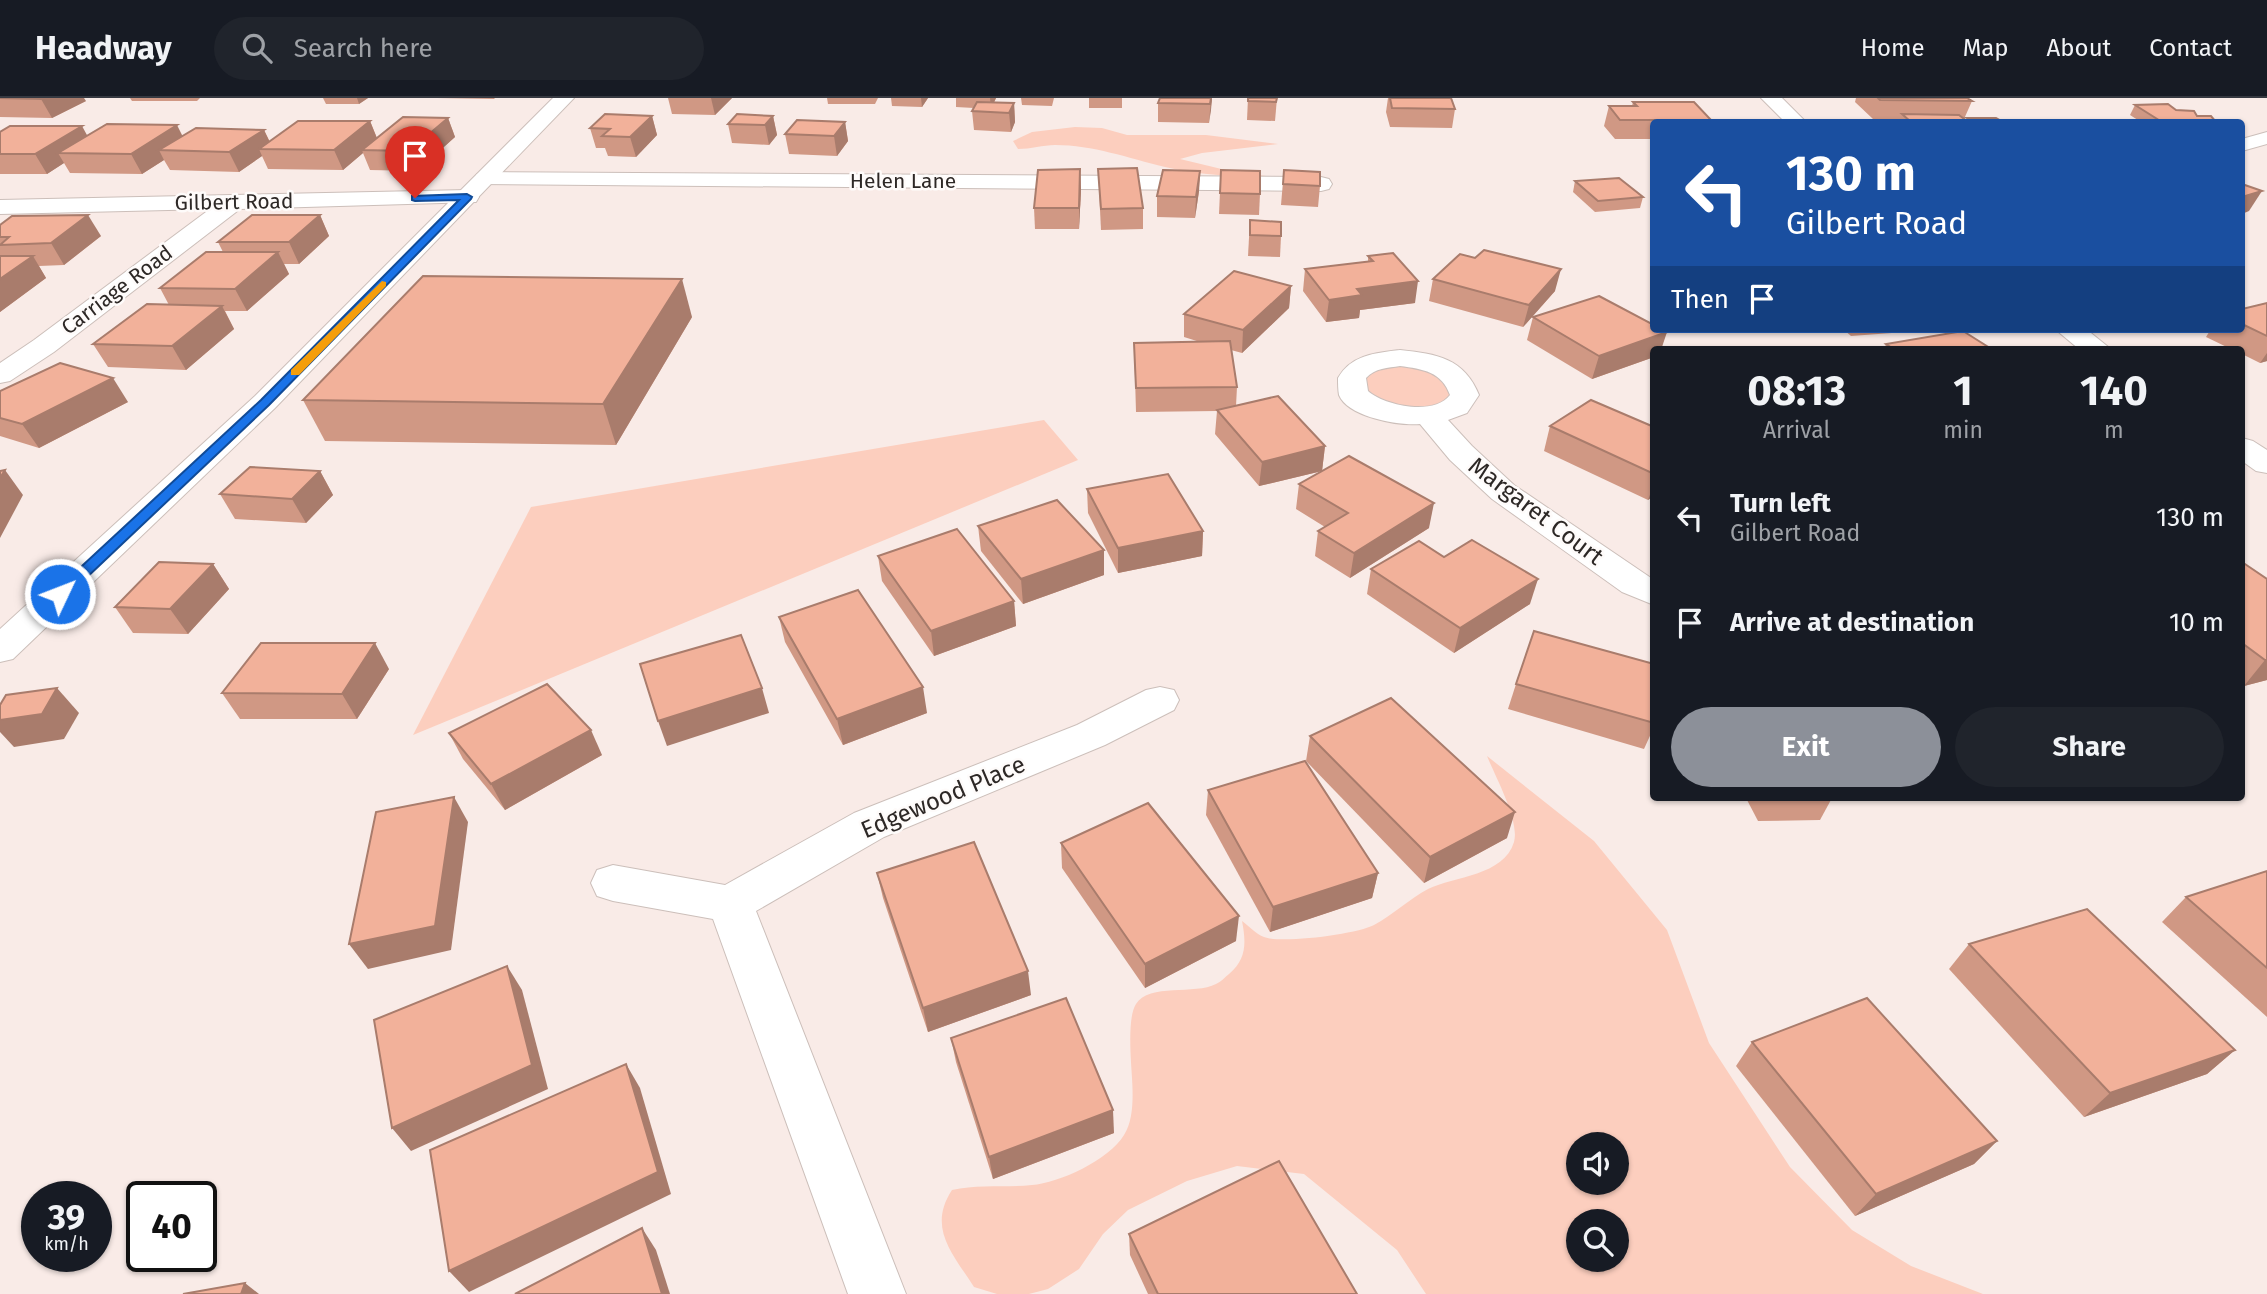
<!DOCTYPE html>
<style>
:root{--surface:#171b24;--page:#20242c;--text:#f1f3f6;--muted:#9ea1a6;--line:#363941;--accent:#8c9099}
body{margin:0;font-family:"Fira Sans",sans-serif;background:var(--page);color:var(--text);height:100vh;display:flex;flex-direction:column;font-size:26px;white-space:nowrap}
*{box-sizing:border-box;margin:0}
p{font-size:23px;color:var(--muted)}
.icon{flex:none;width:38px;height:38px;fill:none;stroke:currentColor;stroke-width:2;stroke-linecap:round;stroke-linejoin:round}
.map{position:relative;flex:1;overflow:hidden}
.panel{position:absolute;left:1650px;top:248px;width:595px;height:455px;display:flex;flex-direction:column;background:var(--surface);border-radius:7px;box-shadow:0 2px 5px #0004}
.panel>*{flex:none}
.guide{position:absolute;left:1650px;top:21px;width:595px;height:214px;border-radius:7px;box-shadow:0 2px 5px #0004;background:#1a4fa0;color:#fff;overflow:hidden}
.buttons{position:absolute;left:1566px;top:1034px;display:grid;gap:14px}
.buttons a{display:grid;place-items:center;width:63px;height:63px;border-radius:50%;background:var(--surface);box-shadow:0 2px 5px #0004;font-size:35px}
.speed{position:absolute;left:21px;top:1083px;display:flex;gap:14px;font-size:35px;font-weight:700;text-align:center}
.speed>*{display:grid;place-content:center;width:91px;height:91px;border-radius:50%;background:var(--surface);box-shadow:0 2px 5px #0004;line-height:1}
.speed small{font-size:18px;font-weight:400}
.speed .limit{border:4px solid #111;border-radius:10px;background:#fff;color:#111}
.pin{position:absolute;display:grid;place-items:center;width:60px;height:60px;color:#fff;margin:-72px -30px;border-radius:50% 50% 50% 0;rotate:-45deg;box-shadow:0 0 7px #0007}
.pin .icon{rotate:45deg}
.me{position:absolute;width:77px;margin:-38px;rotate:47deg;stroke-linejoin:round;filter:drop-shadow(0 0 5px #0008)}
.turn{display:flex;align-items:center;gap:24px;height:147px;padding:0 21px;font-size:32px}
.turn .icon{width:91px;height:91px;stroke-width:2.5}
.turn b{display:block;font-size:49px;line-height:60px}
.then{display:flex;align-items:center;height:66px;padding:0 21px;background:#0003;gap:14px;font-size:26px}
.eta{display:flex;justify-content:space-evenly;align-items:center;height:119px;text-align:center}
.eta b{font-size:42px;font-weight:700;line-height:49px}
.action{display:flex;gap:14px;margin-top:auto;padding:14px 21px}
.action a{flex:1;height:80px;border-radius:42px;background:var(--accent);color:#fff;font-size:28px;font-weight:700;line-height:80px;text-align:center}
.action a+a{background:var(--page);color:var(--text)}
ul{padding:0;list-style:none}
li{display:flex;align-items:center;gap:21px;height:105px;padding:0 21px}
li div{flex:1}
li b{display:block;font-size:26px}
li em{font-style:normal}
header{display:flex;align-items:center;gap:42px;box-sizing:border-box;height:98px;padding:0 35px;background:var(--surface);border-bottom:2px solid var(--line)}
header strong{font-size:33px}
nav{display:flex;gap:38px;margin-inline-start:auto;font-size:24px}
.search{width:490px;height:63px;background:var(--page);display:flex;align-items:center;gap:18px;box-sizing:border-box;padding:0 24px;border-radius:38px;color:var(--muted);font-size:26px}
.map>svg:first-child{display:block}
.green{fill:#fccebe;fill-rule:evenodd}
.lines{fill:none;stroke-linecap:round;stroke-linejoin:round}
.street-casing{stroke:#ccbfba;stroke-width:2}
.secondary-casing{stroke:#ccbfba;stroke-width:2}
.street{fill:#fff;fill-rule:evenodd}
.secondary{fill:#fff;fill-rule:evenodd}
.wall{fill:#d09884}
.shaded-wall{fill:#a97c6c}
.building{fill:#f2b19a;stroke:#a97c6c;stroke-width:2}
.route{fill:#1a73e8;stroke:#114b97;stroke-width:2}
.slow{fill:#f59e0b}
.labels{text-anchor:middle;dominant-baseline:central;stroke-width:5;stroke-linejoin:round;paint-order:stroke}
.far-street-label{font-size:21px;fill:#2d2826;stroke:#fefbfa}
.street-label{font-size:24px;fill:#2d2826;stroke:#fefbfa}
</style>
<header>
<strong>Headway</strong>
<div class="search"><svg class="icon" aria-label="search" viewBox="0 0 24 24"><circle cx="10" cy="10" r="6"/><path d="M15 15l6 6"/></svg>Search here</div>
<nav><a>Home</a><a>Map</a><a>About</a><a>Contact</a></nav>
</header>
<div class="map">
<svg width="2267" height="1196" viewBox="0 0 2267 1196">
<rect width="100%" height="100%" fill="#f9ebe7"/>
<g class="green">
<path d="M1075,29L1102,30L1127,37H1206L1278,46L1202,55L1180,61L1234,74L1282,80C1243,79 1203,78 1165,69C1128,60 1093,47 1055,47C1043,47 1031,51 1018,51L1013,43L1032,34Z"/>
<path d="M1396,266L1437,274L1452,296C1423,321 1402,310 1368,299L1364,277Z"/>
<polygon points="1044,322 1078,362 413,637 531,409"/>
<path d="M1487,658L1594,743L1667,832L1709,945L1790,1069L1852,1132L1911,1168L1983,1196H1426L1397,1152L1304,1076L1237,1068L1187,1083L1128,1112L1103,1136L1079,1171L1048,1191L1029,1196H997L974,1189C953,1156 927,1130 952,1092C978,1086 1005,1090 1032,1087C1059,1085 1109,1062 1124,1037C1134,1022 1133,997 1132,980C1131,962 1127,920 1136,906C1149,885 1195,897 1216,886C1221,884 1225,879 1229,876C1247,861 1246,844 1242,823C1249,828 1256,836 1264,839C1282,846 1357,836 1374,827C1393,817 1409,801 1428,791C1454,778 1504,778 1514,744C1520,723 1495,678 1487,658ZM1578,1046H1617V1085H1578ZM1578,1124H1617V1162H1578Z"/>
</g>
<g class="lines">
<defs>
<g id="street">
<polygon points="2267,34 2267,46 2242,53 2242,41"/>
<polygon points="485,74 1321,79 1329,81 1332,86 1329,91 1321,93 477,86 474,81 477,76"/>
<polygon points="468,92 476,94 479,99 476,104 240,111 54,254 10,283 0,285 0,265 34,242 210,111 0,116 0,102"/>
<path d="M1400,252C1437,256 1464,260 1479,297L1467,315L1448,322L1472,348L1514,387L1654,482V507L1622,494L1492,401L1450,362L1420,326C1399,328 1348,319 1339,297C1338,292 1338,285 1338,280C1351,257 1375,255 1400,252ZM1400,268C1423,271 1442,274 1450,297C1434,318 1385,308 1368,293L1366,280C1375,270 1388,270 1400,268Z"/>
<polygon points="1160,589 1174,592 1179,602 1174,612 1105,647 884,739 756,813 906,1196 848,1196 713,821 613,803 597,798 591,785 597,772 613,767 725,787 854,715 1077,627 1146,592"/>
</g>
<g id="secondary">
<polygon points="553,0 574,0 275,310 13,561 0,564 0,531 255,298"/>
<polygon points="1761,0 1782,0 1806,24 1785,24"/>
<polygon points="2055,231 2086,231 2112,252 2080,252"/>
<polygon points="2242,340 2253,343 2267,352 2267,375 2256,373 2242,363"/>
</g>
</defs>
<use href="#street" class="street-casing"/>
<use href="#secondary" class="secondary-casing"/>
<use href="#street" class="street"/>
<use href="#secondary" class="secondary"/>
</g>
<g class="wall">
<polygon points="0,0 86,3 52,20 0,19"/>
<polygon points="130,0 200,0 197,3 132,3"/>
<polygon points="323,0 368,0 359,6 326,6"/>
<polygon points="437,0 495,0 494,1"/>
<polygon points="668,0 732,0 715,17 672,16"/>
<polygon points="827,0 878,0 875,6 828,6"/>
<polygon points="891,0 928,0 922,9 892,8"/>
<polygon points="956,0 996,0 994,5 1014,5 1015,24 1011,34 974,32 972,13 974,10 956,9"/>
<polygon points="1021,0 1054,0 1052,8 1022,7"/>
<rect x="1089" y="0" width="33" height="10"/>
<polygon points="1160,0 1212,0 1209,25 1158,24 1158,5"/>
<polygon points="1248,0 1277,0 1275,23 1247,22"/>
<polygon points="1388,0 1451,0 1455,11 1452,30 1390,29 1386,14"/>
<polygon points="1856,0 1967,0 1972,3 1964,21 1966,23 1967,20 2003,24 1898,24 1899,21 1873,21 1855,4"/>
<polygon points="1633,4 1711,22 1710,24 1654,24 1654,41 1615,41 1604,28 1609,8 1632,8"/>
<polygon points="2135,7 2176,12 2216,24 2141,24 2130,17"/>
<polygon points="652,18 657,37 636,59 608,58 605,50 596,50 590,30"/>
<polygon points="773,18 777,37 769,47 732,45 728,26"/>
<polygon points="448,20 455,39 417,73 370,72 363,55 343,72 268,71 262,58 239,74 170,72 164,62 142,76 70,75 64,65 47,76 0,76 0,34 88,38 183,38 264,32 270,44 370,23 377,40"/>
<polygon points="845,24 848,43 837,58 789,56 785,36"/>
<polygon points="1080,71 1081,92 1079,131 1035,131 1034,110"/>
<polygon points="1098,71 1143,110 1143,131 1101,132"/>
<polygon points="1221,72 1260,96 1259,117 1219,116"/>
<polygon points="1284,72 1320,88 1318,109 1281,107"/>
<polygon points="1200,73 1199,93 1195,120 1157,119 1157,98"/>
<polygon points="1575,83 1643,99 1640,110 1595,114 1573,94"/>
<polygon points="320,117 329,138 299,166 284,166 289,176 247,213 225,213 234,231 186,272 108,269 93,246 169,207 160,190 223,154 218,144"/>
<polygon points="1250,122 1281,138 1280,159 1248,158"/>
<polygon points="0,127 101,138 64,167 39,168 46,180 0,214"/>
<polygon points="1368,158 1415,205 1360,212 1359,220 1326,224 1303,193 1305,171 1368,164"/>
<polygon points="1475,160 1555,193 1523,229 1429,203 1433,181"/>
<polygon points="1291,188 1289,210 1242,255 1231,252 1237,289 1236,308 1325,348 1322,373 1259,388 1215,336 1217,313 1136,314 1134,245 1200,244 1184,239 1184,216"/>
<polygon points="2267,205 2267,263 2260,265 2242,256 2242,252 2233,252 2206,239 2211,231 2242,231 2242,211"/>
<polygon points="692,219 616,347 325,343 303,302"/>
<polygon points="1533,219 1654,252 1654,259 1592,281 1527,242"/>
<polygon points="1843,231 1946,231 1851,238"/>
<polygon points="1886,246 1993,252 1884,252"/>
<polygon points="0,293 128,304 39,350 0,338"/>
<polygon points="1550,328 1654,329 1654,398 1648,402 1544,353"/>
<polygon points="320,373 333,397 306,425 235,421 220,396"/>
<polygon points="1299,386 1429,430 1350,480 1315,458 1318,433 1325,429 1296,411"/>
<polygon points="1087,391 1203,433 1202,458 1118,475 1088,415"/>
<polygon points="978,428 1104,452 1104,477 1023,506 981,453"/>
<polygon points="878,458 1014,503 1016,528 934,558 882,483"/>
<polygon points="1444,459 1530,506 1454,555 1367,496 1371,471"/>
<polygon points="2242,464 2267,481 2267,582 2244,588 2242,586"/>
<polygon points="213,466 229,491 188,536 133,535 115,509"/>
<polygon points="779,519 927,615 843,647 785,544"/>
<polygon points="1654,566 1654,629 1644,651 1508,611 1516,586"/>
<polygon points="389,571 357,621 240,621 222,595"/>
<polygon points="449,635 602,657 505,712 463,661"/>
<polygon points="1310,638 1507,740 1424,785 1306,663"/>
<polygon points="1208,692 1378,775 1372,800 1270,834 1206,717"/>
<polygon points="1746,700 1832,700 1820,722 1758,723"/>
<polygon points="1061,745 1236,843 1145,890 1062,770"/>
<polygon points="2267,773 2267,919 2162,824 2186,799"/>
<polygon points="877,775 1031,897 928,934 883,800"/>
<polygon points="1969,846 2235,952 2207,976 2084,1019 1949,871"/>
<polygon points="951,940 1114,1035 993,1081 956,964"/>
<polygon points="1752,944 1997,1043 1974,1066 1855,1118 1736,968"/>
<polygon points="1129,1136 1357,1196 1148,1196 1130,1157"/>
</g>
<g class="shaded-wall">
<polygon points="44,0 84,0 86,3 52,20 41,1"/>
<polygon points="357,0 368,0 359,6"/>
<polygon points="711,0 732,0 715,17"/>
<polygon points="921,0 928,0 922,9"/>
<polygon points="990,0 996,0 991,10"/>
<polygon points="1211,0 1212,0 1211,12 1209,25"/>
<polygon points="1014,5 1015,24 1011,34 1009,15"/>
<polygon points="652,18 657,37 636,59 630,39"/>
<polygon points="773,18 777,37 769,47 765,27"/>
<polygon points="448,20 455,39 417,73 409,53"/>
<polygon points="370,23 378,43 362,52 363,55 343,72 334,52"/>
<polygon points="845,24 848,43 837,58 834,38"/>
<polygon points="177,27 187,47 159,52 164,62 142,76 131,56"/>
<polygon points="82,28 93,48 58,55 64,65 47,76 35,56"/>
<polygon points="264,32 273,51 259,51 262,58 239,74 229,54"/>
<polygon points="1080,71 1081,92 1079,131 1079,110"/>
<polygon points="1200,73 1199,93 1195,120 1196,99"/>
<polygon points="2262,93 2249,113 2242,116 2242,99"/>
<polygon points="88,117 101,138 64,167 51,145"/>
<polygon points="320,117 329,138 299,166 289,144"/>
<polygon points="278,154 289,176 247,213 235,191"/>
<polygon points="33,158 46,180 0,214 0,181"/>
<polygon points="1561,171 1555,193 1523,229 1529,207"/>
<polygon points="682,181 692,219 616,347 603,306"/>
<polygon points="1418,183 1415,205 1360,212 1359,220 1326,224 1329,202 1357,191"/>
<polygon points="1291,188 1289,210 1242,255 1243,232"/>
<polygon points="222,208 234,231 186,272 172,248"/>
<polygon points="1667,234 1661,252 1654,252 1654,259 1592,281 1599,258"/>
<polygon points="2267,255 2267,263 2260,265"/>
<polygon points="113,280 128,304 39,350 22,326"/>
<polygon points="1325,348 1322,373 1259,388 1262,364"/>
<polygon points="5,372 23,397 0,440 0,380"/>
<polygon points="320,373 333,397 306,425 292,401"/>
<polygon points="1654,386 1654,398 1648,402"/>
<polygon points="1434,405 1429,430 1350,480 1354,455"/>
<polygon points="1203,433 1202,458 1118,475 1118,450"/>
<polygon points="1104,452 1104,477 1023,506 1021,481"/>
<polygon points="213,466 229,491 188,536 170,511"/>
<polygon points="1538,481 1530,506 1454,555 1460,530"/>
<polygon points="1014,503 1016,528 934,558 931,533"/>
<polygon points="375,545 389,571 357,621 342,596"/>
<polygon points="2265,562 2267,562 2267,582 2244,588"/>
<polygon points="923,589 927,615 843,647 837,621"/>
<polygon points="57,590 79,615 64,641 14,649 0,634 0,622"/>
<polygon points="762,590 769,615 667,648 658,623"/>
<polygon points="591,632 602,657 505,712 491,686"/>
<polygon points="454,699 468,724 451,852 368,871 349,846"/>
<polygon points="1515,714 1507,740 1424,785 1430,759"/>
<polygon points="1378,775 1372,800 1270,834 1273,809"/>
<polygon points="1239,818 1236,843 1145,890 1145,866"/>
<polygon points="507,868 522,892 548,991 411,1053 392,1030"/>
<polygon points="1028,873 1031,897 928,934 923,910"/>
<polygon points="2235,952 2207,976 2084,1019 2110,995"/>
<polygon points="626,966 640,990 671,1096 469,1194 449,1173"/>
<polygon points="1113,1012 1114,1035 993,1081 989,1059"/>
<polygon points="1997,1043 1974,1066 1855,1118 1876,1096"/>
<polygon points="642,1130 656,1152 670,1196 662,1196"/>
<polygon points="245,1185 259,1196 241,1196"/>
</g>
<g class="building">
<polygon points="0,0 44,0 41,1"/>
<polygon points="1160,0 1211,0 1210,6 1158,5"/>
<polygon points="1248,0 1277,0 1276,4 1248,3"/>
<polygon points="1390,0 1451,0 1455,11 1392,10"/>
<polygon points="1878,0 1967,0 1972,3 1880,2"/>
<polygon points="977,4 1014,5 1009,15 972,13"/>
<polygon points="1633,4 1694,4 1711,22 1620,22 1609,8 1637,8"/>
<polygon points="2168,6 2176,12 2194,13 2197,18 2211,18 2216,24 2162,24 2135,7"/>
<polygon points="605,16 652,18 630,39 602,38 610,31 590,30"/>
<polygon points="737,16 773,18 765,27 728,26"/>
<polygon points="1902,16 1959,17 1968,24 1911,24"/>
<polygon points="403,19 448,20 409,53 362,52"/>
<polygon points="1967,20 1996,20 2003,24 1974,24"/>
<polygon points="797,22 845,24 834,38 785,36"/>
<polygon points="298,23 370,23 334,52 259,51"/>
<polygon points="107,26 177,27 131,56 58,55"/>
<polygon points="10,28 82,28 35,56 0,56 0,34"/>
<polygon points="196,30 264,32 229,54 159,52"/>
<polygon points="1137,70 1143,110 1101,111 1098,71"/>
<polygon points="1080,71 1079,110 1034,110 1038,72"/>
<polygon points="1163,72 1200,73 1196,99 1157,98"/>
<polygon points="1221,72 1260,73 1260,96 1220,95"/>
<polygon points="1284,72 1320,74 1320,88 1283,86"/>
<polygon points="1619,80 1643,99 1598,103 1575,83"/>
<polygon points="2242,86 2262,93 2242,99"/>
<polygon points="88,117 51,145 0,147 9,139 0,139 0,127 12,118"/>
<polygon points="252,117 320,117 289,144 218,144"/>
<polygon points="1250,122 1281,124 1281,138 1250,137"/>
<polygon points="1484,152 1561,171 1529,207 1433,181 1460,156 1475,160"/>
<polygon points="206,154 278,154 235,191 160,190"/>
<polygon points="1393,155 1418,183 1357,191 1362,197 1329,202 1305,171 1373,163 1368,158"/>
<polygon points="0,158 33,158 0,181"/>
<polygon points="1234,173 1291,188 1243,232 1184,216"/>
<polygon points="423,178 682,181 603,306 303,302"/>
<polygon points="1599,198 1654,227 1654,231 1661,231 1667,234 1599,258 1533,219"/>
<polygon points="2267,205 2267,238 2242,226 2242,211"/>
<polygon points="147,206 222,208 172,248 93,246"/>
<polygon points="1963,233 1993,252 1895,252 1886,246"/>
<polygon points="1230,243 1237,289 1136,290 1134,245"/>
<polygon points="60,265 113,280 22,326 0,320 0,293"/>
<polygon points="1278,298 1325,348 1262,364 1217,312"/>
<polygon points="1591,302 1654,329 1654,376 1550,328"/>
<polygon points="1349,358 1434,405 1354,455 1318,433 1348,415 1299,386"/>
<polygon points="250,369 320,373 292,401 220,396"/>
<polygon points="5,372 0,380 0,373"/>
<polygon points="1168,376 1203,433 1118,450 1087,391"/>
<polygon points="1057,402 1104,452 1021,481 978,428"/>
<polygon points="957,431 1014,503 931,533 878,458"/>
<polygon points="1472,442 1538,481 1460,530 1371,471 1419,443 1444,459"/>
<polygon points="159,464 213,466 170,511 115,509"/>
<polygon points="2242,464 2267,481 2267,562 2265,562 2242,545"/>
<polygon points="858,492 923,589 837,621 779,519"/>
<polygon points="1534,533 1654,566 1654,625 1516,586"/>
<polygon points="741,537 762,590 658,623 640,566"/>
<polygon points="261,545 375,545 342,596 222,595"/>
<polygon points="547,586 591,632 491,686 449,635"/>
<polygon points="57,590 42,616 0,622 0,607 6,597"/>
<polygon points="1391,600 1515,714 1430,759 1310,638"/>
<polygon points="1305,663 1378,775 1273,809 1208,692"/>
<polygon points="454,699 435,828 349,846 376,714"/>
<polygon points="1148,705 1239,818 1145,866 1061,745"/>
<polygon points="974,744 1028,873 923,910 877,775"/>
<polygon points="2267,773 2267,870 2186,799"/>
<polygon points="2087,811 2235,952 2110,995 1969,846"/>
<polygon points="507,868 532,967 392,1030 374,922"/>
<polygon points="1066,900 1113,1012 989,1059 951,940"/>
<polygon points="1867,900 1997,1043 1876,1096 1752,944"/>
<polygon points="626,966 658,1074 449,1173 430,1052"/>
<polygon points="1279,1063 1357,1196 1158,1196 1129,1136"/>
<polygon points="642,1130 662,1196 515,1196"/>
<polygon points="245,1185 241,1196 183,1196"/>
</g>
<polygon class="route" points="467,96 472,99 471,101 269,307 65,500 55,500 52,496 55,493 261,302 459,102 415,103 412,102 412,98"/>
<polygon class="slow" points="382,183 386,184 386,188 299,277 291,277 291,272"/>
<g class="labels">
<g class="far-street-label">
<text x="903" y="83">Helen Lane</text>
<text transform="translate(234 104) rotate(-1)">Gilbert Road</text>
<text transform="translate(117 192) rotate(-37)">Carriage Road</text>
</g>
<g class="street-label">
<text transform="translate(1536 413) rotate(37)">Margaret Court</text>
<text transform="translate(943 699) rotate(-23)">Edgewood Place</text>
</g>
</g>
</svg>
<div class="buttons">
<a><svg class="icon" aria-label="sound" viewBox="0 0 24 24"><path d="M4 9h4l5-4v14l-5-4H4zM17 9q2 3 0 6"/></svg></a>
<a><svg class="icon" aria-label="search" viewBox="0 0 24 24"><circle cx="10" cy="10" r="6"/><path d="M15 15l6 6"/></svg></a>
</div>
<div class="speed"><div>39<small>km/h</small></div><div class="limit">40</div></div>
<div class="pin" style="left:415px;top:100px;background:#d93025"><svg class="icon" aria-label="arrive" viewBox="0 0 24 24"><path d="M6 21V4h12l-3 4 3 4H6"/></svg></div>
<svg class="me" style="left:60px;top:496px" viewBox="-20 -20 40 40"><circle r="17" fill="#1a73e8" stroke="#fff" stroke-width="3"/><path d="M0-11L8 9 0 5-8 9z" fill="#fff"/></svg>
<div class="guide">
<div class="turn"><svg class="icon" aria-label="left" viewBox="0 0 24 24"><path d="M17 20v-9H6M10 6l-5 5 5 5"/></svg><div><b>130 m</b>Gilbert Road</div></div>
<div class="then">Then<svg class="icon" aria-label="arrive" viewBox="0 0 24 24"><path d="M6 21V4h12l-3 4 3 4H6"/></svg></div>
</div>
<section class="panel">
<div class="eta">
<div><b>08:13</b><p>Arrival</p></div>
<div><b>1</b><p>min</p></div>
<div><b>140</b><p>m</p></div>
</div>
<ul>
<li><svg class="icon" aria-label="left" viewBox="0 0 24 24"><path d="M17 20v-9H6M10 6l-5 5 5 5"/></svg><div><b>Turn left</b><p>Gilbert Road</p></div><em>130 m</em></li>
<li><svg class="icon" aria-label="arrive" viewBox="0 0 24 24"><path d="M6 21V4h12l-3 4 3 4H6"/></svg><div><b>Arrive at destination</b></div><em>10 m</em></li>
</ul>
<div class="action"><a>Exit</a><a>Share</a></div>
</section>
</div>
